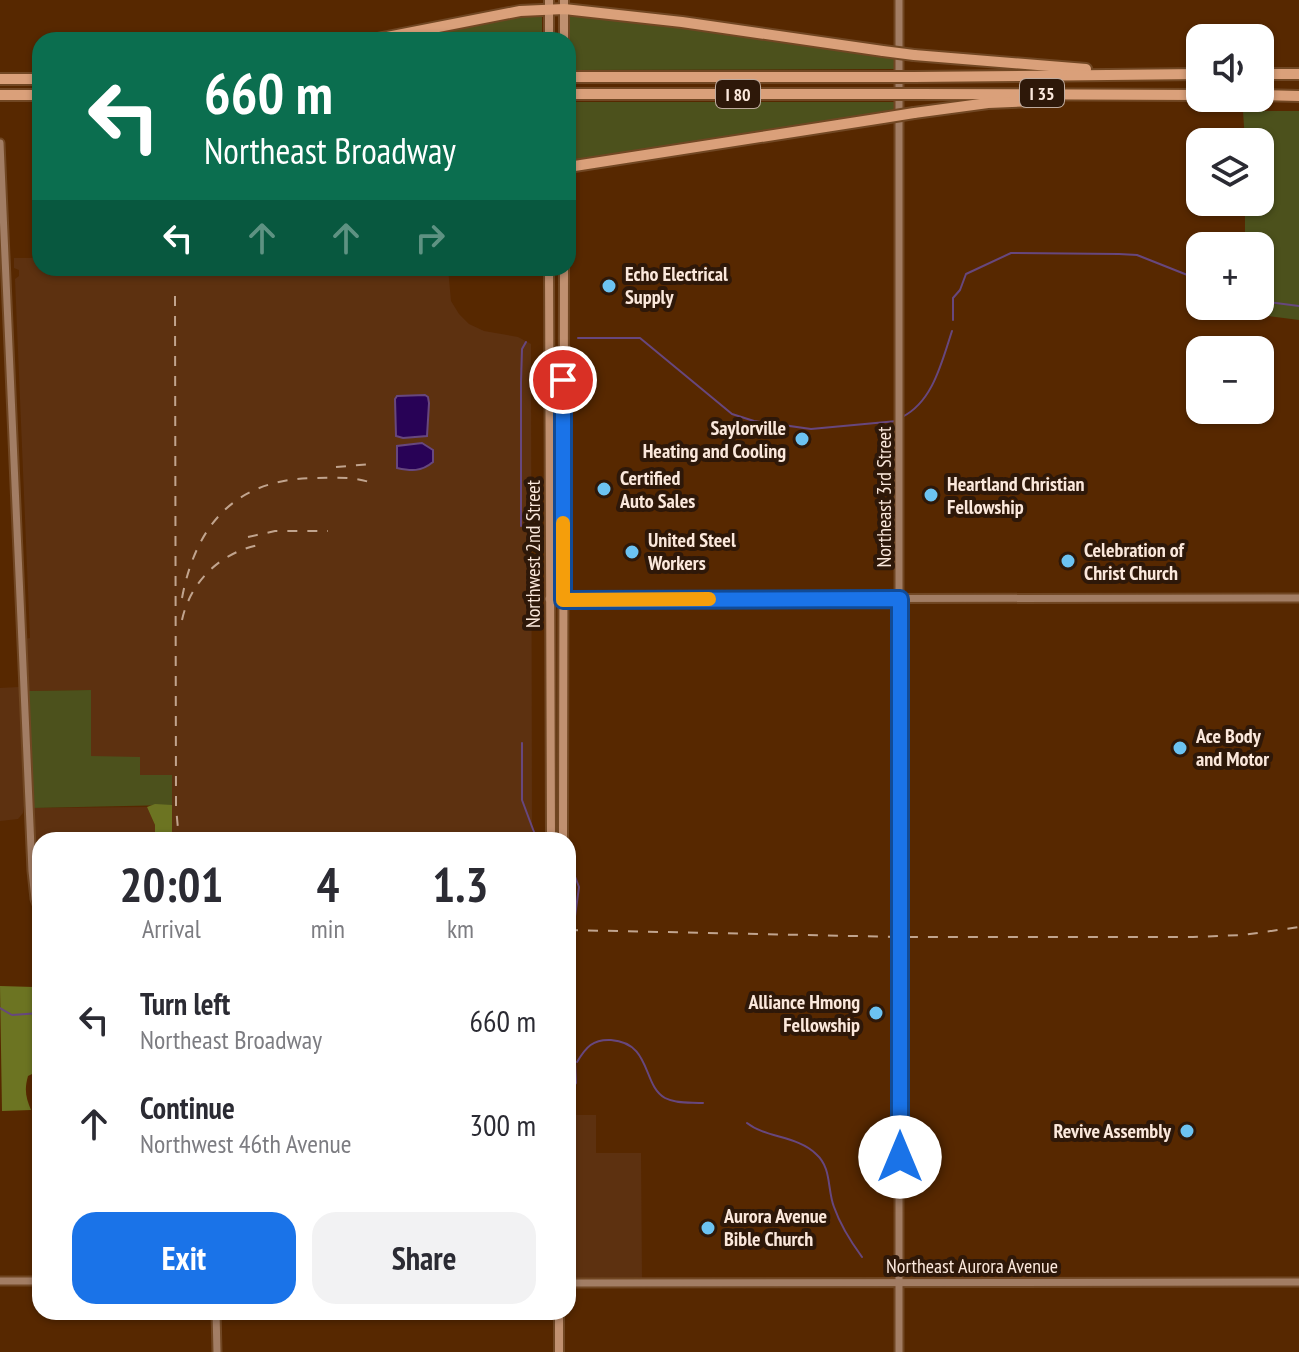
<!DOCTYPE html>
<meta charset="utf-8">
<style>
:root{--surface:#fff;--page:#f2f2f3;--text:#2b2b33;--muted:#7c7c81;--accent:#1a73e8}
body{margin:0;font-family:"PT Sans Narrow",sans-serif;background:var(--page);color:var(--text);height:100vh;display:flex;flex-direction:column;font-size:30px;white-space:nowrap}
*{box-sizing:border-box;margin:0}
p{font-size:26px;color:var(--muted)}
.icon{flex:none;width:44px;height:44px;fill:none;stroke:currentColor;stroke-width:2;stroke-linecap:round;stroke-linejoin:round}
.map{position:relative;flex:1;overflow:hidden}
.side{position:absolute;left:32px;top:832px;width:544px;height:488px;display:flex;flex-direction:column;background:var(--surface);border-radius:24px;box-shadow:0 2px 6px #0004}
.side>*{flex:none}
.top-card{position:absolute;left:32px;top:32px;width:544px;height:244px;border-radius:24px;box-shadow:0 2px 6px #0004;background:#0b6e4f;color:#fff;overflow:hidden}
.fabs{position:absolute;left:1186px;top:24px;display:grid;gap:16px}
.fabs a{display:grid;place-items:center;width:88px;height:88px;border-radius:16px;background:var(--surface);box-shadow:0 2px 6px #0004;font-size:40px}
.pin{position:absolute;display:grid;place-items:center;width:68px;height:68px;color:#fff;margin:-34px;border:4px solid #fff;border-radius:50%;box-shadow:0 2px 8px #0007}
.me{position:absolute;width:88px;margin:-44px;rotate:0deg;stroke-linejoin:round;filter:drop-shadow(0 0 6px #0008)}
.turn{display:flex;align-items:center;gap:28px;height:168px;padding:0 40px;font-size:36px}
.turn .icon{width:104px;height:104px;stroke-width:2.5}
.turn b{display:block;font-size:56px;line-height:68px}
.lanes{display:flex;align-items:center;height:76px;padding:0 40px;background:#0003;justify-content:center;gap:40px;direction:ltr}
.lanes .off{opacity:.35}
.eta{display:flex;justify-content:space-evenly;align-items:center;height:136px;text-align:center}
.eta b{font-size:48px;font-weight:800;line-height:56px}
.button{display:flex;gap:16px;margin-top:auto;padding:16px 40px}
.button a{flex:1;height:92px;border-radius:24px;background:var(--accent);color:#fff;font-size:32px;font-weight:800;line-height:92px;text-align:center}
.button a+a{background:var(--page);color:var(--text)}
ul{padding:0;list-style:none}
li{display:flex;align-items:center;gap:24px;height:104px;padding:0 40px}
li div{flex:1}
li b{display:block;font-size:30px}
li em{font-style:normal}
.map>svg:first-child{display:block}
.built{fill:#5d3110}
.green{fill:#4c511c}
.forest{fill:#6c7422}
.water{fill:#280256;stroke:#67477e;stroke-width:2}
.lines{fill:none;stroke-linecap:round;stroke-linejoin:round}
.stream{stroke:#67477e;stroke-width:2}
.secondary-casing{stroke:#714723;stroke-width:11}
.primary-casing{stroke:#714723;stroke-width:12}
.highway-casing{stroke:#714723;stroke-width:14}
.secondary{stroke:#a27d64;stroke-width:7}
.primary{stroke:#c09070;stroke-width:8}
.highway{stroke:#daa07a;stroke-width:10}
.rail{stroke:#c1a48e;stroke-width:2;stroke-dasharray:10 10;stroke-linecap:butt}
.highway-bridge-casing{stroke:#714723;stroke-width:14;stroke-linecap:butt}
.highway-bridge{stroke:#daa07a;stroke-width:10}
.route-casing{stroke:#114b97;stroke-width:20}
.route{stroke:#1a73e8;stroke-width:14}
.slow{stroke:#f59e0b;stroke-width:14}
.poi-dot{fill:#6cc3f2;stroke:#2e1809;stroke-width:3}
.labels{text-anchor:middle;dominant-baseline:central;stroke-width:8;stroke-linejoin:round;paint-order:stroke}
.shield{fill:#2e1809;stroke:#beaa9d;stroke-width:2}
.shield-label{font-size:18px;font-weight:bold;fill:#fbe8dc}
.poi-label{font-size:20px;font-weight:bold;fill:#fbe8dc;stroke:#2e1809;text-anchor:start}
.street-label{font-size:20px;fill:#fbe8dc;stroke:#2e1809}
</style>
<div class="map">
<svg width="1299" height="1352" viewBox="0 0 1299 1352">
<rect width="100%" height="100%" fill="#572800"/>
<g class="built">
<polygon points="14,258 40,258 40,268 448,268 451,301 459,314 469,324 484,331 518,337 531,344 532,840 172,840 171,775 140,775 139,757 91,757 90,690 27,691 25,639 30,638 15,279 19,276 19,270 14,268"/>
<polygon points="19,687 24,805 23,813 18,819 0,821 0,688"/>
<polygon points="147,807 155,825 155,840 40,840 40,904 35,880 32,808"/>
<polygon points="568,1115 596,1115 596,1153 641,1153 642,1282 568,1283"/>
</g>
<g class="green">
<polygon points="567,13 628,22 689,26 895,56 895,69 568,70"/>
<polygon points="522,14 542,15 542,40 389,40"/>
<polygon points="568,102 895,102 895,112 574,162 569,160 569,156"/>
<polygon points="1243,111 1299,111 1299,320 1254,314 1251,306 1260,306 1260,246 1245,246 1245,202 1260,202 1260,142 1245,142"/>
<polygon points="91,690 91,756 140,757 140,775 172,775 172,805 32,808 27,691"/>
</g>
<g class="forest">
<polygon points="155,804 172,805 172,840 155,840 155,825 147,807"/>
<path d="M0,986L34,987L37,1002L40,1004V1082L32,1074L28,1076C24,1090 26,1098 31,1110L2,1111Z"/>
</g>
<g class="water">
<polygon points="425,395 428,397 429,403 427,436 403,438 396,436 395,399 397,396"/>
<path d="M422,443L433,450V462C421,472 411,471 397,468V446Z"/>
</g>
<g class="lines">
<g class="stream">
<polyline points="1260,301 1299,306"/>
<polyline points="953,320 953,298 960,290 966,274 1011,253 1119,254 1137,255 1200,280"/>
<polyline points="578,338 640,338 732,414 754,421 811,429 897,421"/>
<path d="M902,417C933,402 942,361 952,331"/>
<polyline points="521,526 521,382 522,349 526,342"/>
<polyline points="522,743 522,800 537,840"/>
<polyline points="569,869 574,874 579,887 572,938 574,1009"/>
<polyline points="0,1008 12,1015 40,1013"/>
<path d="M577,1062C586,1047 593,1039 611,1040C652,1043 642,1085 665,1098C676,1104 691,1102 703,1103"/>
<polyline points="568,1095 576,1083 573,1019"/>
<path d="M747,1123C766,1138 798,1136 816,1154C832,1168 827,1189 834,1207C840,1224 851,1242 862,1257"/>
</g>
<defs>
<g id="secondary">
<polyline points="0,143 32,871 35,899 40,912"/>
<polyline points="549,599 1299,598"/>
<polyline points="0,1281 40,1281"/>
<polyline points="568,1283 1299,1282"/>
<polyline points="216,1312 217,1352"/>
<polyline points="899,1352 899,0"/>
</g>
<g id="primary">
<polyline points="549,0 549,40"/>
<polyline points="564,40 564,0"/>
<polyline points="549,268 551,840"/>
<polyline points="563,840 564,268"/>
<polyline points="559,1352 559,1312"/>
</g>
<g id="highway">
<polyline points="372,40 520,11 564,9 682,22 883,51"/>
<polyline points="914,55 1086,69"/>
<polyline points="1260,74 1299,74"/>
<polyline points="568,77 882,77"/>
<polyline points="914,77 1200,74"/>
<polyline points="0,79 40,79"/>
<polyline points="568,94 882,94"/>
<polyline points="914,94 1200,95"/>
<polyline points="0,95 40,95"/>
<polyline points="1260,95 1299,96"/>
<polyline points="914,113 988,103 1057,100"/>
<polyline points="568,167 883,118"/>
</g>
</defs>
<use href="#secondary" class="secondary-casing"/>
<use href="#primary" class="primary-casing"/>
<use href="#highway" class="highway-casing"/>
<use href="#secondary" class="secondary"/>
<use href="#primary" class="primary"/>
<use href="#highway" class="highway"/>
<g class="rail">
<polyline points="175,296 176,807 179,840"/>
<polyline points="336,467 372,464"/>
<polyline points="248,537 275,531 328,531"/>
<path d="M182,598C196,524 236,479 314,478C332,478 351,476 369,482"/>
<path d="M182,620C191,579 224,550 264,544"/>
<polyline points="568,930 900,937 1193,937 1243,935 1299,927"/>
</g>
<defs>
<g id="highway-bridge">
<polyline points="883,51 914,55"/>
<polyline points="882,77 914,77"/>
<polyline points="882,94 914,94"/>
<polyline points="883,118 914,113"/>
</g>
</defs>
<use href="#highway-bridge" class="highway-bridge-casing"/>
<use href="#highway-bridge" class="highway-bridge"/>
</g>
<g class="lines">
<defs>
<polyline id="route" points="563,380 563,600 900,599 900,1157"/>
</defs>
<use href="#route" class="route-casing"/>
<use href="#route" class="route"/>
<polyline class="slow" points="563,523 563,600 709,599"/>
</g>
<g class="poi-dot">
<circle cx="609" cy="286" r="8"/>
<circle cx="802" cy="439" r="8"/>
<circle cx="604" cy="489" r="8"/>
<circle cx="931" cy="495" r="8"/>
<circle cx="632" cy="552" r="8"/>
<circle cx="1068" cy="561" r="8"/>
<circle cx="1180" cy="748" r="8"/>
<circle cx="876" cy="1013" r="8"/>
<circle cx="1187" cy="1131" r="8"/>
<circle cx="708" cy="1228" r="8"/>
</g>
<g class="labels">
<g class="shield">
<rect x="1020" y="79" width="44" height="28" rx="6"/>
<rect x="716" y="80" width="44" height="28" rx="6"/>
</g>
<g class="shield-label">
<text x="1042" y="93">I 35</text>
<text x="738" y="94">I 80</text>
</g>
<g class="poi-label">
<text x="625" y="274">Echo Electrical<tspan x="625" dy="23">Supply</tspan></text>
<text x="786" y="428" text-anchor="end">Saylorville<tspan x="786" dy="23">Heating and Cooling</tspan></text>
<text x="620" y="478">Certified<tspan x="620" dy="23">Auto Sales</tspan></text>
<text x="947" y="484">Heartland Christian<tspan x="947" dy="23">Fellowship</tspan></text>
<text x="648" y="540">United Steel<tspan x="648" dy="23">Workers</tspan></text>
<text x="1084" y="550">Celebration of<tspan x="1084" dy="23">Christ Church</tspan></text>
<text x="1196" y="736">Ace Body<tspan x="1196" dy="23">and Motor</tspan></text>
<text x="860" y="1002" text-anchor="end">Alliance Hmong<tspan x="860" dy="23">Fellowship</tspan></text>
<text x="1171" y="1131" text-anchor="end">Revive Assembly</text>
<text x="724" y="1216">Aurora Avenue<tspan x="724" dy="23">Bible Church</tspan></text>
</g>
<g class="street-label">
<text transform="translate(884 497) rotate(-90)">Northeast 3rd Street</text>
<text transform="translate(533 554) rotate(-90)">Northwest 2nd Street</text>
<text x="972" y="1266">Northeast Aurora Avenue</text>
</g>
</g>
</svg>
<div class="fabs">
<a><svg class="icon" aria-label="sound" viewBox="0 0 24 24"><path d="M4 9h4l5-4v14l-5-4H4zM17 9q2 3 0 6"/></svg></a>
<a><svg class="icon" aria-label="layers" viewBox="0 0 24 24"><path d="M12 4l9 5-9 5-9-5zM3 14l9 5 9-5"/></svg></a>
<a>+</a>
<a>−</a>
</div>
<div class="pin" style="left:563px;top:380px;background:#d93025"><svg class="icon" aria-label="arrive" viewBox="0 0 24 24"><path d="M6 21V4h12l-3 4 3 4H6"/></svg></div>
<svg class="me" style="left:900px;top:1157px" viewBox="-20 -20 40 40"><circle r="19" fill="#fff"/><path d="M0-13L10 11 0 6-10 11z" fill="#1a73e8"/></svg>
<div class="top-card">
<div class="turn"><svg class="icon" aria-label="left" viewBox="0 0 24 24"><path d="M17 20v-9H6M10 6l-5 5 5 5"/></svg><div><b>660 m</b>Northeast Broadway</div></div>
<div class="lanes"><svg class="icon" aria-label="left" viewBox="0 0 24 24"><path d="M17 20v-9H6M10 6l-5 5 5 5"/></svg><svg class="icon off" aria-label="ahead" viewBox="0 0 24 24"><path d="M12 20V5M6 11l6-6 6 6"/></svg><svg class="icon off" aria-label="ahead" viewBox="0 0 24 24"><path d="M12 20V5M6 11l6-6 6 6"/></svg><svg class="icon off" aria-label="right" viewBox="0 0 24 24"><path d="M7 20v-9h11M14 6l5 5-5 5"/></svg></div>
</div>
<section class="side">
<div class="eta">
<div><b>20:01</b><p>Arrival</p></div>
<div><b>4</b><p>min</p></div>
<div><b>1.3</b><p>km</p></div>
</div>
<ul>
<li><svg class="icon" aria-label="left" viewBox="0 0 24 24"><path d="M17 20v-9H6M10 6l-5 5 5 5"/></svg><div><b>Turn left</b><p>Northeast Broadway</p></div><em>660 m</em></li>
<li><svg class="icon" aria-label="ahead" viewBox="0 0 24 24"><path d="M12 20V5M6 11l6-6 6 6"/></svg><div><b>Continue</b><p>Northwest 46th Avenue</p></div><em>300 m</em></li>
</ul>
<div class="button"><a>Exit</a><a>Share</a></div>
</section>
</div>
